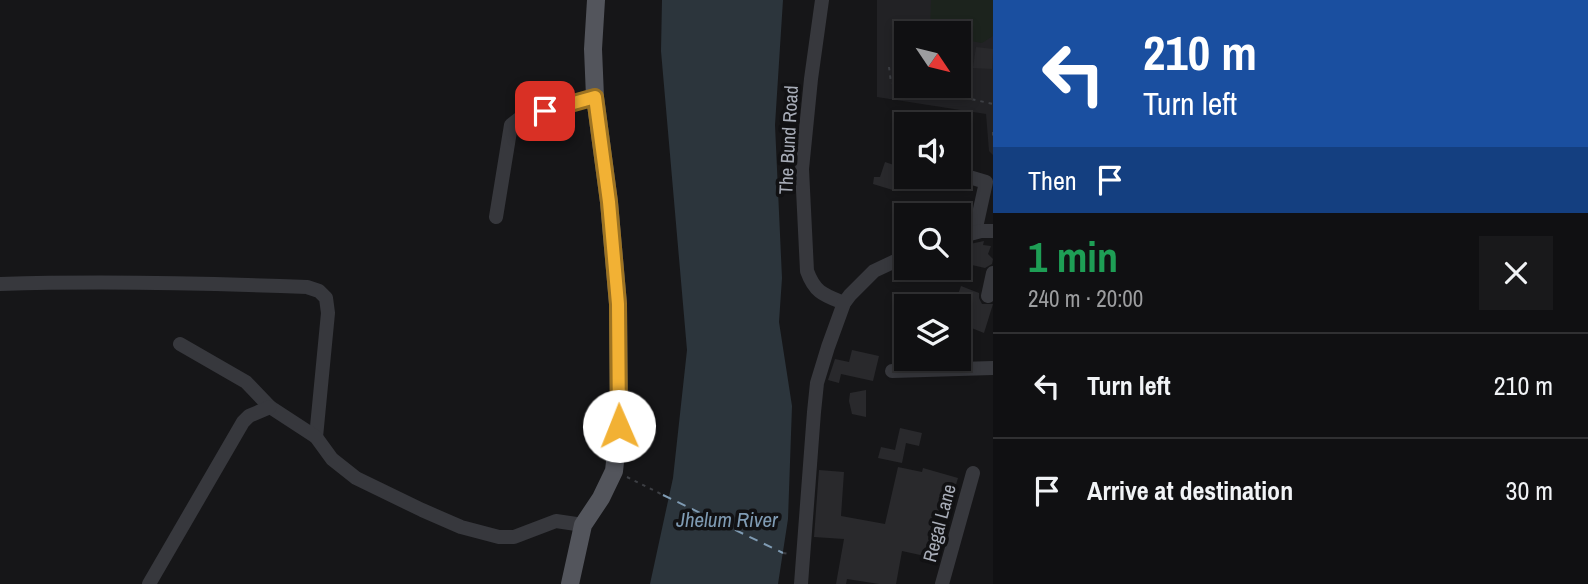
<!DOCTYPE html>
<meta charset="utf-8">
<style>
:root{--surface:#101012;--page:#19191b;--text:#f1f3f6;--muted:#9c9d9f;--line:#303032}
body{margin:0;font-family:"Archivo Narrow",sans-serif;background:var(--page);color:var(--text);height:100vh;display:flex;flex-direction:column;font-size:26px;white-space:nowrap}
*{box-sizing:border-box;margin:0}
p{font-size:23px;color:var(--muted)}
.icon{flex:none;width:38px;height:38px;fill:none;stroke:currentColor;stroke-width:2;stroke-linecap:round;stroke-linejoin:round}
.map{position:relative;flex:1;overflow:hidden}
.details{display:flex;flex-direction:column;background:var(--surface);width:595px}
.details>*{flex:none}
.top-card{background:#1a4fa0;color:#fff;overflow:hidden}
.needle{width:46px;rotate:125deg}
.tools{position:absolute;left:894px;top:21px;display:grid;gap:14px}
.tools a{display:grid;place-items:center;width:77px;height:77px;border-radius:0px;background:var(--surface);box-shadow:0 4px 10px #0003,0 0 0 2px var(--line);font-size:35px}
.pin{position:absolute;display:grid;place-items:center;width:60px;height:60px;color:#fff;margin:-30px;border-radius:14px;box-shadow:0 4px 10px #0006}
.me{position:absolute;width:77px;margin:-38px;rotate:359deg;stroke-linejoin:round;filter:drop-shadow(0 0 5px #0008)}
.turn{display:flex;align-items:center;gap:24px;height:147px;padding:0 35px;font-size:32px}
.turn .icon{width:91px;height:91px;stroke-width:2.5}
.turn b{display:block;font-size:49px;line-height:60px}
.then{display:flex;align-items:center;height:66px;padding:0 35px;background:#0003;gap:14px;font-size:26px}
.round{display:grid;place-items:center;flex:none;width:74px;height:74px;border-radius:0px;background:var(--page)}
.overview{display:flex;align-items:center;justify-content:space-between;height:119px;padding:0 35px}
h1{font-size:42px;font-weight:700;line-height:52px;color:#1e9e55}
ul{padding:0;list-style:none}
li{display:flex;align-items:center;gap:21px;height:105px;padding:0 35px;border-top:2px solid var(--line)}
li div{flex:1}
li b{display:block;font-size:26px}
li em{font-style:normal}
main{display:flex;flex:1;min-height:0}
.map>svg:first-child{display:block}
.built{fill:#222225;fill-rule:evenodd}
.green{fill:#1c231d}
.water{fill:#2c353c}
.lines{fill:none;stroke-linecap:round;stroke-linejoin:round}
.ferry{stroke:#7f9bb3;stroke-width:2;stroke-dasharray:9 7;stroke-linecap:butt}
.building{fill:#29292c}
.path{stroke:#3d3f44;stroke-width:2;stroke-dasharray:3.5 5;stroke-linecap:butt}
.minor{stroke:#37383d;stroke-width:14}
.major{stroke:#53555c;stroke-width:18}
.route-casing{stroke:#9d7322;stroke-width:18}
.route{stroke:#f2b134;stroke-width:12}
.labels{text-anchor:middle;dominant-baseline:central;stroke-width:7;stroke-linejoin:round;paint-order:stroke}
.street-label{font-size:19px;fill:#a8adb8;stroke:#111113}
.water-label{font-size:21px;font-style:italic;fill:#7f9bb3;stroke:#111113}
</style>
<main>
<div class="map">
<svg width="993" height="584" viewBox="0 0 993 584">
<rect width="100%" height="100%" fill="#161618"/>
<path class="built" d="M877,0H993V155L989,151L986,114L877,97ZM906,33H959V86H906Z"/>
<polygon class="green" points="931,0 993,0 993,36 982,43 959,39 959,33 930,33"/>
<polygon class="water" points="662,0 783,0 775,125 782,278 779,322 792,406 788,519 778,584 650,584 673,478 687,350 661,51"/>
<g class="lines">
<polyline class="ferry" points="663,495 783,553"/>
</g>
<g class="building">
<polygon points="892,19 922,21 921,33 906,33 906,78 894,78 895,42 892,42"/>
<polygon points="976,47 993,49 992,69 973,68"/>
<polygon points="885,162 903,168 896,191 873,184 874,177 880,177"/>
<polygon points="984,241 983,245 991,246 988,254 993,259 992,264 985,268 959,262 959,256 965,245"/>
<polygon points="961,286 979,293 979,298 982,304 993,304 984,333 959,323 959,306 954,306"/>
<polygon points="852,350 879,356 873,381 841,374 839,383 828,380 835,359 849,362"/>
<polygon points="866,390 866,417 852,414 849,401 850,393"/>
<polygon points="900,428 922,433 919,446 906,443 902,463 878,458 881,447 895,450"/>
<polygon points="898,467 922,472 923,468 958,478 934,558 902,551 896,584 879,584 847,579 846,584 836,584 844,539 814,537 819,470 844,472 841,516 885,524"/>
</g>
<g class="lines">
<g class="path">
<polyline points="889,67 891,83 906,84"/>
<polyline points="914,86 993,104"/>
<polyline points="993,132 993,140"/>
<polyline points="627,477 663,495"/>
<polyline points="783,553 789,554"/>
</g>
<g class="minor">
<path d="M822,0L811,79L802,169L807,271C815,293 824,295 844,303"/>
<polyline points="959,174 986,182 975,232"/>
<polyline points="496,217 511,125 520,118 595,97"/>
<polyline points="959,237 981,231 993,231"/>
<path d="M0,284C103,281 205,283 307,287L319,291L326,298L328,313L316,437"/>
<polyline points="988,296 993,273"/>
<polyline points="180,344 246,382 270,407 316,437 332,459 356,478 422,510 461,527 499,537 514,537 556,521 583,525"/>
<polyline points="892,371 993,368"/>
<polyline points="149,584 243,422 249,416 270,407"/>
<polyline points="801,584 814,412 817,383 828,347 844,303 850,295 874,271 906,256"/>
<polyline points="942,584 973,473"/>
</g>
<polyline class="major" points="570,584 583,525 601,498 614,471 619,426 618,304 609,202 595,97 593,49 596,0"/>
</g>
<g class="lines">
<defs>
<polyline id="route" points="545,111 595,97 609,202 618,304 619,426"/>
</defs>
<use href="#route" class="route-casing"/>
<use href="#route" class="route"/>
</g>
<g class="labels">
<g class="street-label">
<text transform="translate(788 140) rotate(-87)">The Bund Road</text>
<text transform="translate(939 523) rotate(-75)">Regal Lane</text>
</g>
<g class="water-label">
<text x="727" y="519">Jhelum River</text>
</g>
</g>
</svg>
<div class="tools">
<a><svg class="needle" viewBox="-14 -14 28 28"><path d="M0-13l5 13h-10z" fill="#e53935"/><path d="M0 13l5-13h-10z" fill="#9c9d9f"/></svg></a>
<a><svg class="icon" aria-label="sound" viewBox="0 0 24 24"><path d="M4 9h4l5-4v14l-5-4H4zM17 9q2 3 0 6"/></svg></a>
<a><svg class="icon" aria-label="search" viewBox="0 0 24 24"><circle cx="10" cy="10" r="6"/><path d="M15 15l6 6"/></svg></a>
<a><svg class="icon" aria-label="layers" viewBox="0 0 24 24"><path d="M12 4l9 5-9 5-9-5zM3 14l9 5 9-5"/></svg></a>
</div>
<div class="pin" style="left:545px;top:111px;background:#d93025"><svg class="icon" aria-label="arrive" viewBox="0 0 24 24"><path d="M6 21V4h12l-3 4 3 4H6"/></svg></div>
<svg class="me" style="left:619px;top:426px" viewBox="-20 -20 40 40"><circle r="19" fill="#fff"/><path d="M0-13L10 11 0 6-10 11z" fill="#f2b134"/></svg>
</div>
<section class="details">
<div class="top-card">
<div class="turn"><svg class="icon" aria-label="left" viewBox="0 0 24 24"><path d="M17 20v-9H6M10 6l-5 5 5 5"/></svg><div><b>210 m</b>Turn left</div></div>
<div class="then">Then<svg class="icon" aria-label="arrive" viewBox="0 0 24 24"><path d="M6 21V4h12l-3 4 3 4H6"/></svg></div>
</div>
<div class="overview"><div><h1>1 min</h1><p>240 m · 20:00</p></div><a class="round"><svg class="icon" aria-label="close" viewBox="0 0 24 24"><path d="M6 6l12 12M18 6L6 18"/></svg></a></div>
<ul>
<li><svg class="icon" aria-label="left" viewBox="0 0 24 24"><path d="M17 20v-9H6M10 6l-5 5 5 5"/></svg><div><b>Turn left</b></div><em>210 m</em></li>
<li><svg class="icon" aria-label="arrive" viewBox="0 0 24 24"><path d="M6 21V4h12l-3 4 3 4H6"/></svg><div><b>Arrive at destination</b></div><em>30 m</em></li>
</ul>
</section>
</main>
